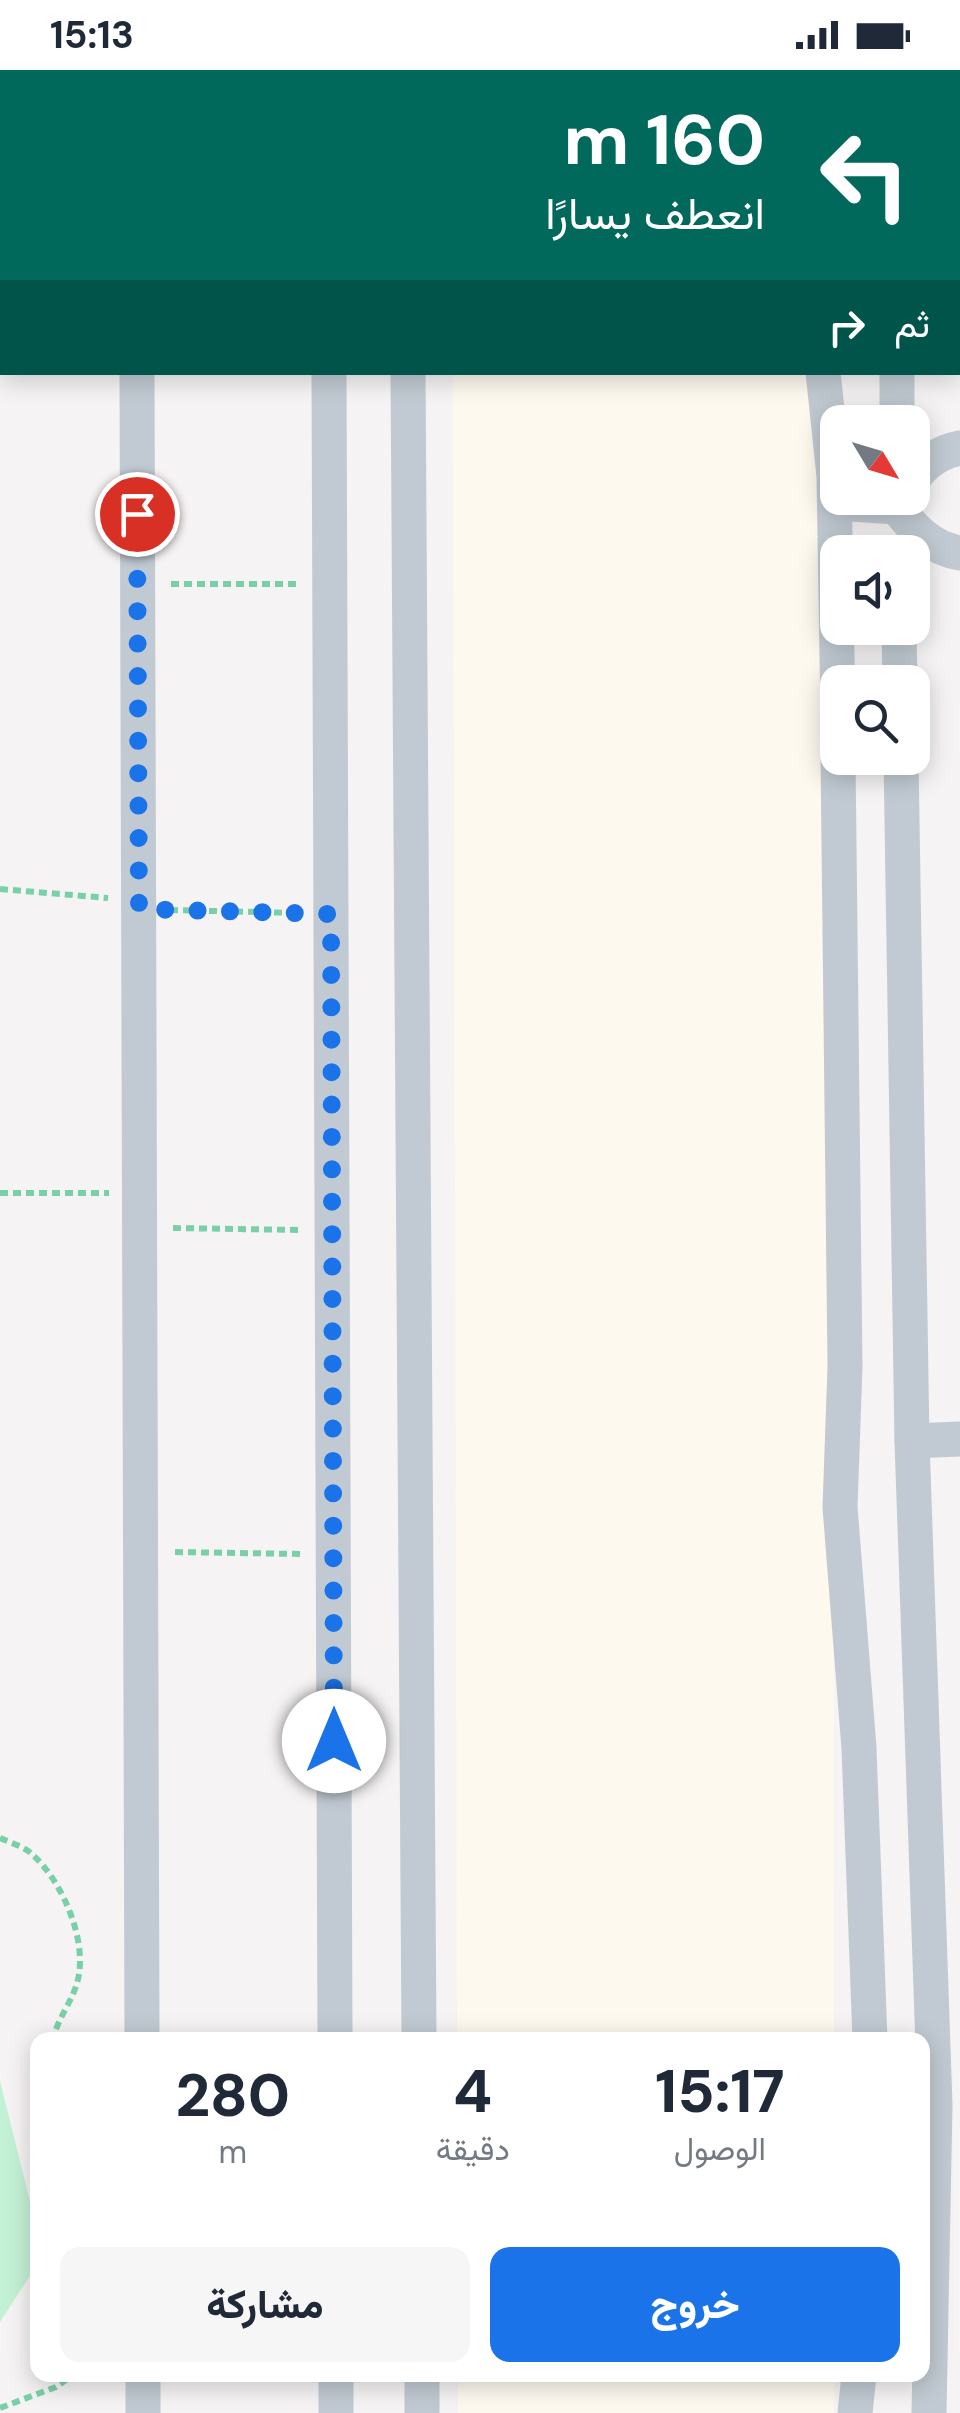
<!DOCTYPE html>
<html lang="ar">
<meta charset="utf-8">
<style>
:root{--surface:#fff;--page:#f6f6f7;--text:#1f2937;--muted:#747a83;--accent:#1a73e8}
body{margin:0;font-family:"DM Sans",Vazirmatn,sans-serif;background:var(--page);color:var(--text);direction:rtl;height:100vh;display:flex;flex-direction:column;font-size:38px;white-space:nowrap}
*{box-sizing:border-box;margin:0}
p{font-size:32px;color:var(--muted)}
.icon{flex:none;width:55px;height:55px;fill:none;stroke:currentColor;stroke-width:2;stroke-linecap:round;stroke-linejoin:round}
.map{position:relative;flex:1;overflow:hidden;direction:ltr}
.details{position:absolute;left:30px;top:1962px;width:900px;height:350px;display:flex;flex-direction:column;background:var(--surface);border-radius:20px;box-shadow:0 5px 25px #0003;direction:rtl}
.details>*{flex:none}
.guide{position:absolute;left:0px;top:0px;width:960px;height:305px;box-shadow:0 5px 25px #0003;direction:rtl;background:#00695c;color:#fff;overflow:hidden}
.needle{width:65px;rotate:128deg}
.fabs{position:absolute;left:820px;top:335px;display:grid;gap:20px}
.fabs a{display:grid;place-items:center;width:110px;height:110px;border-radius:20px;background:var(--surface);box-shadow:0 5px 25px #0003;font-size:50px}
.pin{position:absolute;display:grid;place-items:center;width:85px;height:85px;color:#fff;margin:-42px;border:5px solid #fff;border-radius:50%;box-shadow:0 2px 10px #0007}
.me{position:absolute;width:110px;margin:-55px;rotate:0deg;stroke-linejoin:round;filter:drop-shadow(0 0 8px #0008)}
.turn{display:flex;align-items:center;gap:35px;height:210px;padding:0 30px;font-size:45px}
.turn .icon{width:130px;height:130px;stroke-width:2.5}
.turn b{display:block;font-size:70px;line-height:85px}
.then{display:flex;align-items:center;height:95px;padding:0 30px;background:#0003;gap:20px;font-size:38px}
.eta{display:flex;justify-content:space-evenly;align-items:center;height:170px;text-align:center}
.eta b{font-size:60px;font-weight:800;line-height:70px}
.primary-button{display:flex;gap:20px;margin-top:auto;padding:20px 30px}
.primary-button a{flex:1;height:115px;border-radius:20px;background:var(--accent);color:#fff;font-size:40px;font-weight:800;line-height:115px;text-align:center}
.primary-button a+a{background:var(--page);color:var(--text)}
.status{display:flex;justify-content:space-between;align-items:center;height:70px;padding:0 50px;background:var(--surface);direction:ltr}
.status svg{height:28px;fill:currentColor}
.map>svg:first-child{display:block}
.commercial{fill:#fdf9ef}
.green{fill:#c3f1d5}
.lines{fill:none;stroke-linecap:round;stroke-linejoin:round}
.path{stroke:#7ad0a6;stroke-width:6;stroke-dasharray:8 5;stroke-linecap:butt}
.minor{stroke:#c1cad2;stroke-width:35}
.route{stroke:#1a73e8;stroke-width:18;stroke-dasharray:0 32.4}
</style>
<div class="status"><b>15:13</b><svg viewBox="0 0 49 12"><path d="M0 12V9h3v3zM5 12V6h3v6zM10 12V3h3v9zM15 12V0h3v12zM26 1h20v11H26zM47 4h2v5h-2z"/></svg></div>
<div class="map">
<svg width="960" height="2343" viewBox="0 0 960 2343">
<rect width="100%" height="100%" fill="#f5f3f3"/>
<g class="commercial">
<rect x="452" y="0" width="381" height="2"/>
<polygon points="453,303 833,303 834,1970 457,1970"/>
<rect x="458" y="2305" width="376" height="38"/>
</g>
<polygon class="green" points="0,2011 38,2164 37,2195 0,2252"/>
<g class="lines">
<g class="path">
<polyline points="171,514 298,514"/>
<polyline points="0,819 108,828"/>
<polyline points="170,840 298,843"/>
<polyline points="0,1123 109,1123"/>
<polyline points="173,1158 301,1160"/>
<polyline points="175,1482 302,1484"/>
<path d="M0,1768C11,1773 26,1777 34,1786C63,1813 89,1873 77,1913C71,1934 57,1949 53,1970"/>
<polyline points="0,2338 56,2317 73,2305"/>
</g>
<g class="minor">
<polyline points="137,0 137,2"/>
<polyline points="328,0 328,2"/>
<polyline points="406,0 406,2"/>
<polyline points="790,0 790,2"/>
<polyline points="896,0 896,2"/>
<polyline points="137,302 142,1970"/>
<polyline points="329,302 335,1970"/>
<polyline points="408,302 419,1970"/>
<polyline points="823,302 834,406 838,646"/>
<polyline points="897,302 897,352"/>
<path d="M912,411C923,393 940,382 960,378"/>
<polyline points="835,433 897,437"/>
<path d="M897,437C914,460 931,478 960,483"/>
<polyline points="899,558 900,612"/>
<polyline points="838,688 845,1297 840,1437 859,1678 870,1970"/>
<polyline points="901,688 912,1371 935,2035 929,2343"/>
<polyline points="912,1371 960,1369"/>
<polyline points="143,2305 143,2343"/>
<polyline points="336,2305 336,2343"/>
<polyline points="422,2305 422,2343"/>
<polyline points="855,2343 859,2305"/>
</g>
</g>
<g class="lines">
<polyline class="route" points="137,444 139,839 331,844 334,1671"/>
</g>
</svg>
<div class="fabs">
<a><svg class="needle" viewBox="-14 -14 28 28"><path d="M0-13l5 13h-10z" fill="#e53935"/><path d="M0 13l5-13h-10z" fill="#747a83"/></svg></a>
<a><svg class="icon" aria-label="sound" viewBox="0 0 24 24"><path d="M4 9h4l5-4v14l-5-4H4zM17 9q2 3 0 6"/></svg></a>
<a><svg class="icon" aria-label="search" viewBox="0 0 24 24"><circle cx="10" cy="10" r="6"/><path d="M15 15l6 6"/></svg></a>
</div>
<div class="pin" style="left:137px;top:444px;background:#d93025"><svg class="icon" aria-label="arrive" viewBox="0 0 24 24"><path d="M6 21V4h12l-3 4 3 4H6"/></svg></div>
<svg class="me" style="left:334px;top:1671px" viewBox="-20 -20 40 40"><circle r="19" fill="#fff"/><path d="M0-13L10 11 0 6-10 11z" fill="#1a73e8"/></svg>
<div class="guide">
<div class="turn"><svg class="icon" aria-label="left" viewBox="0 0 24 24"><path d="M17 20v-9H6M10 6l-5 5 5 5"/></svg><div><b>160 m</b>انعطف يسارًا</div></div>
<div class="then">ثم<svg class="icon" aria-label="right" viewBox="0 0 24 24"><path d="M7 20v-9h11M14 6l5 5-5 5"/></svg></div>
</div>
<section class="details">
<div class="eta">
<div><b>15:17</b><p>الوصول</p></div>
<div><b>4</b><p>دقيقة</p></div>
<div><b>280</b><p>m</p></div>
</div>
<div class="primary-button"><a>خروج</a><a>مشاركة</a></div>
</section>
</div>
